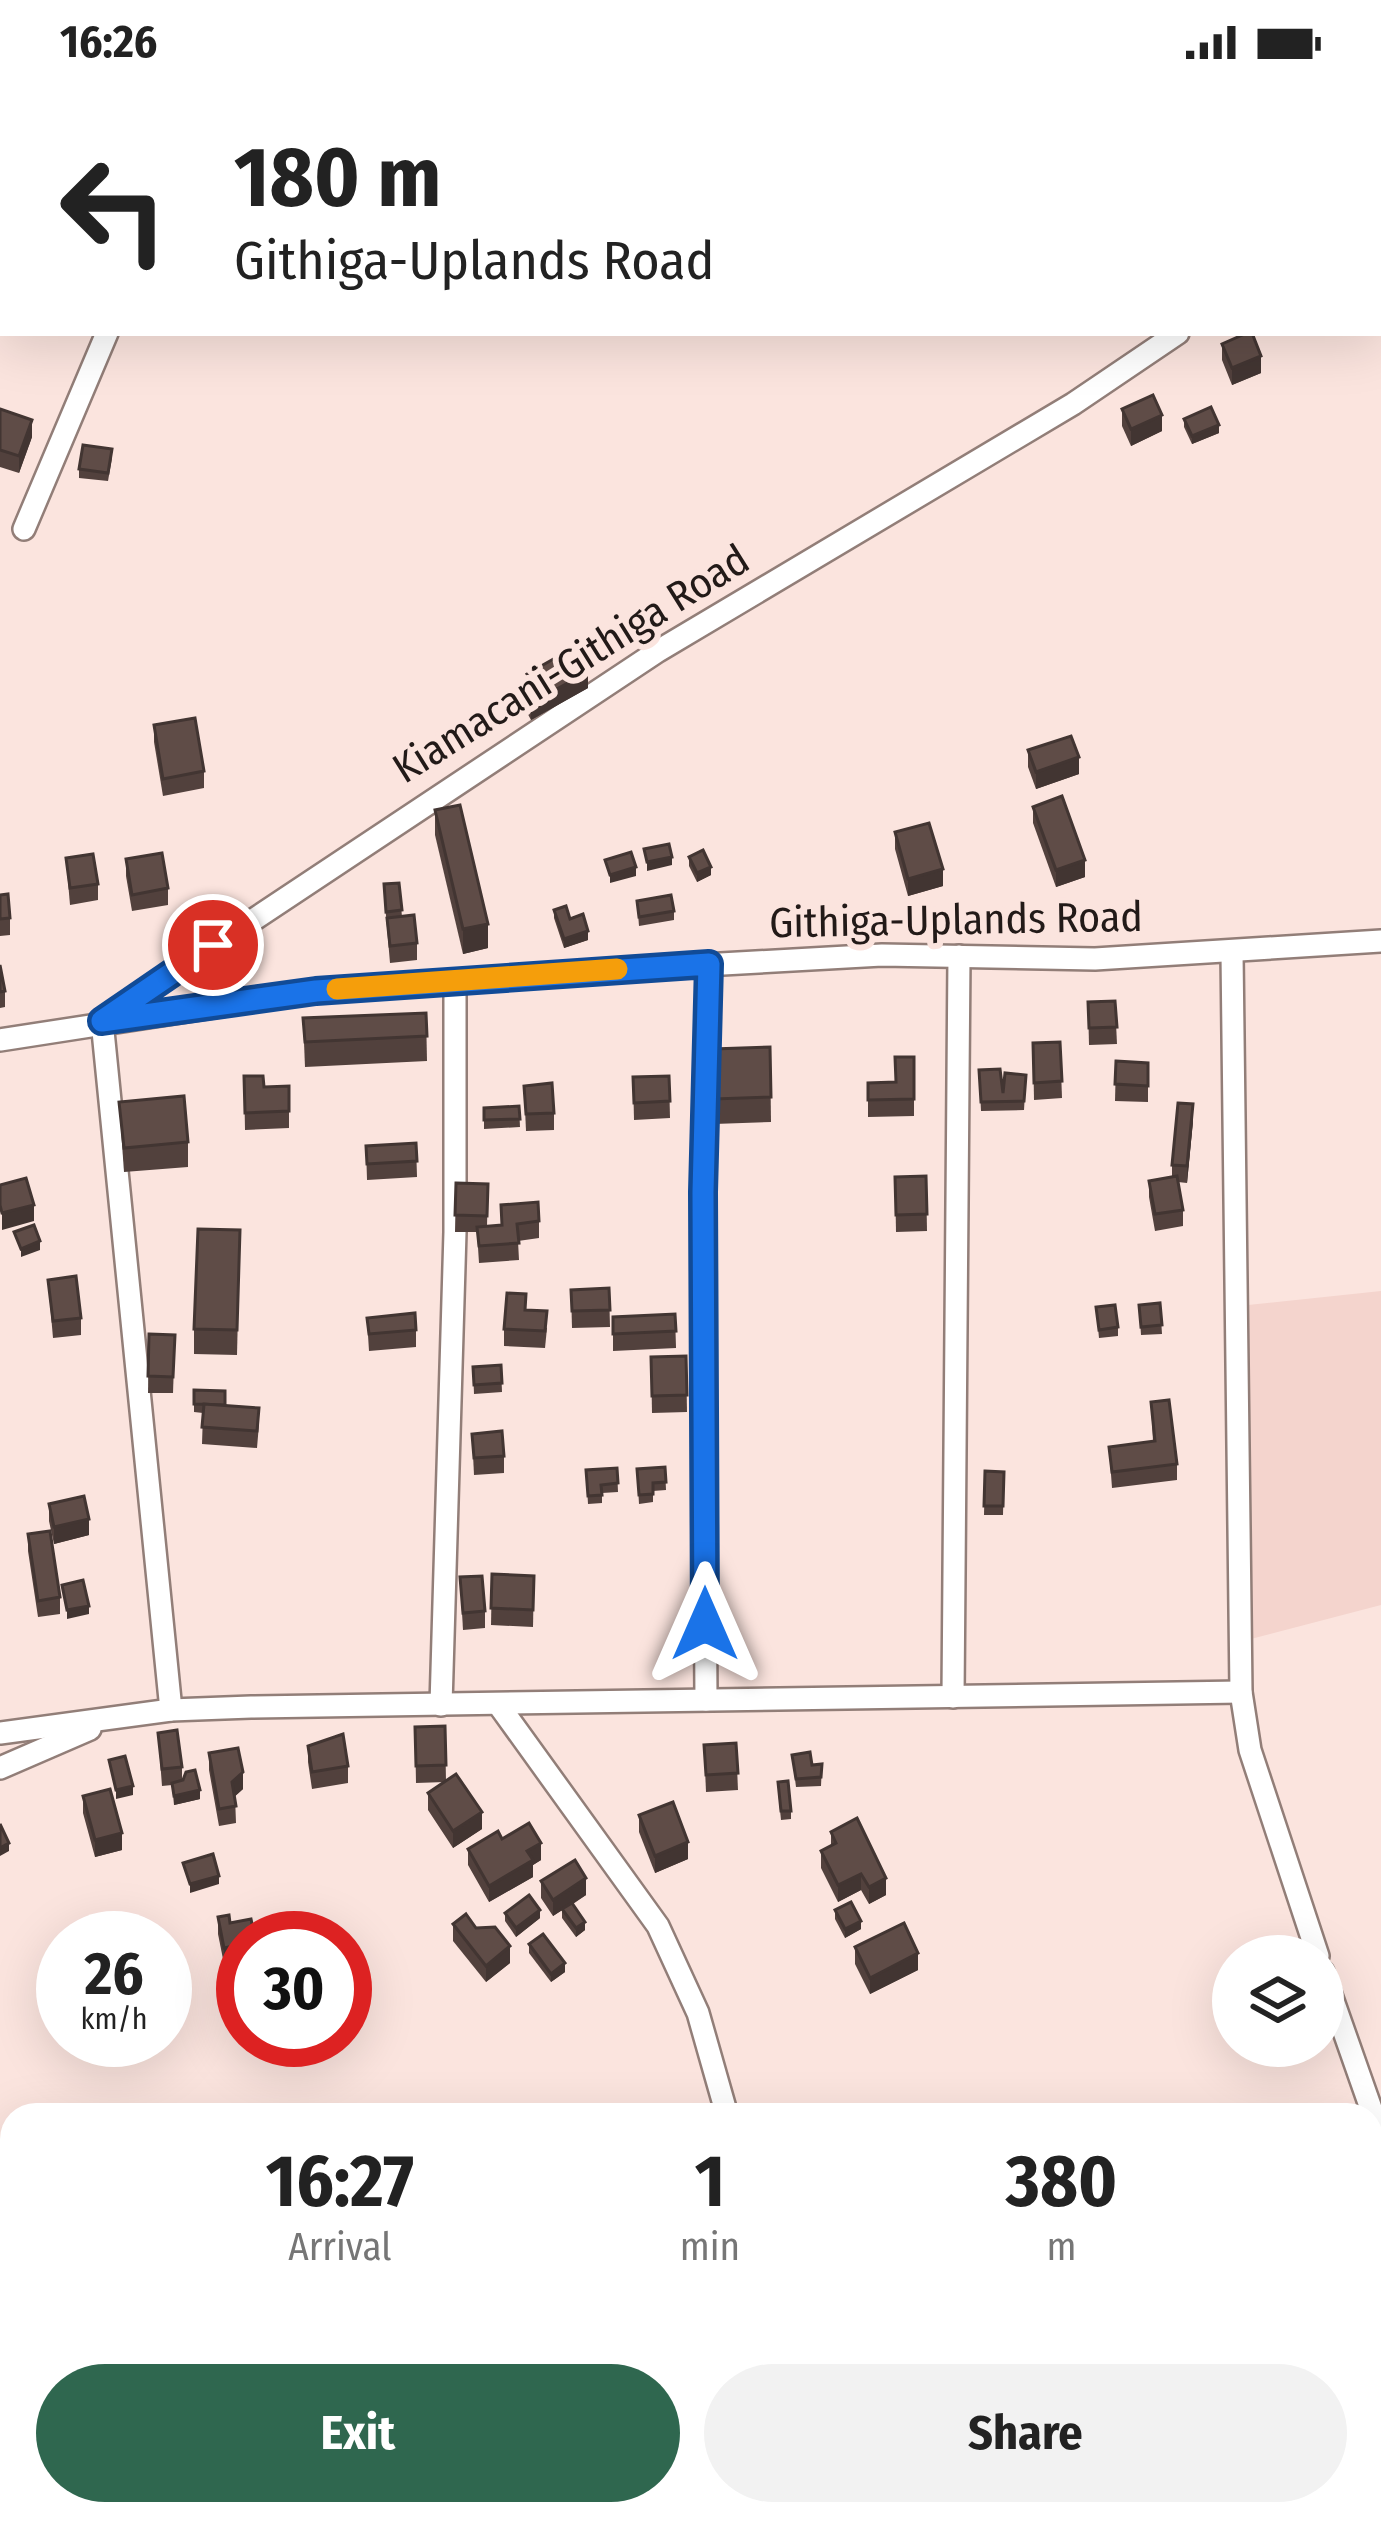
<!DOCTYPE html>
<style>
:root{--surface:#fff;--page:#f2f2f2;--text:#222;--muted:#767676;--accent:#2f674f}
body{margin:0;font-family:"Fira Sans Condensed",sans-serif;background:var(--page);color:var(--text);height:100vh;display:flex;flex-direction:column;font-size:45px;white-space:nowrap}
*{box-sizing:border-box;margin:0}
p{font-size:39px;color:var(--muted)}
.icon{flex:none;width:66px;height:66px;fill:none;stroke:currentColor;stroke-width:2;stroke-linecap:round;stroke-linejoin:round}
.map{position:relative;flex:1;overflow:hidden}
.side{position:absolute;left:0px;top:2019px;width:1383px;height:423px;display:flex;flex-direction:column;background:var(--surface);border-radius:36px 36px 0 0;box-shadow:0 12px 48px #0002}
.side>*{flex:none}
.guide{position:absolute;left:0px;top:0px;width:1383px;height:252px;box-shadow:0 12px 48px #0002;background:#fff;color:var(--text);overflow:hidden}
.controls{position:absolute;left:1212px;top:1851px;display:grid;gap:24px}
.controls a{display:grid;place-items:center;width:132px;height:132px;border-radius:50%;background:var(--surface);box-shadow:0 12px 48px #0002;font-size:60px}
.speed{position:absolute;left:36px;top:1827px;display:flex;gap:24px;font-size:60px;font-weight:700;text-align:center}
.speed>*{display:grid;place-content:center;width:156px;height:156px;border-radius:50%;background:var(--surface);box-shadow:0 12px 48px #0002;line-height:1}
.speed small{font-size:30px;font-weight:400}
.speed .limit{border:18px solid #d22;background:#fff;color:#111}
.pin{position:absolute;display:grid;place-items:center;width:102px;height:102px;color:#fff;margin:-51px;border:6px solid #fff;border-radius:50%;box-shadow:0 3px 12px #0007}
.me{position:absolute;width:132px;margin:-66px;rotate:0deg;stroke-linejoin:round;filter:drop-shadow(0 0 9px #0008)}
.turn{display:flex;align-items:center;gap:42px;height:252px;padding:0 36px;font-size:54px}
.turn .icon{width:156px;height:156px;stroke-width:2.5}
.turn b{display:block;font-size:84px;line-height:102px}
.eta{display:flex;justify-content:space-evenly;align-items:center;height:204px;text-align:center}
.eta b{font-size:72px;font-weight:700;line-height:84px}
.cta{display:flex;gap:24px;margin-top:auto;padding:24px 36px}
.cta a{flex:1;height:138px;border-radius:72px;background:var(--accent);color:#fff;font-size:48px;font-weight:700;line-height:138px;text-align:center}
.cta a+a{background:var(--page);color:var(--text)}
.status{display:flex;justify-content:space-between;align-items:center;height:84px;padding:0 60px;background:var(--surface);direction:ltr}
.status svg{height:33px;fill:currentColor}
.map>svg:first-child{display:block}
.built{fill:#f4d4cd}
.lines{fill:none;stroke-linecap:round;stroke-linejoin:round}
.minor-casing{stroke:#927e78;stroke-width:26}
.minor{stroke:#fff;stroke-width:21}
.wall{fill:#52413d}
.shaded-wall{fill:#423532}
.building{fill:#5f4c47;stroke:#423532;stroke-width:3}
.route-casing{stroke:#114b97;stroke-width:30}
.route{stroke:#1a73e8;stroke-width:21}
.slow{stroke:#f59e0b;stroke-width:21}
.labels{text-anchor:middle;dominant-baseline:central;stroke-width:12;stroke-linejoin:round;paint-order:stroke}
.street-label{font-size:42px;fill:#221a18;stroke:#fbe4de}
</style>
<div class="status"><b>16:26</b><svg viewBox="0 0 49 12"><path d="M0 12V9h3v3zM5 12V6h3v6zM10 12V3h3v9zM15 12V0h3v12zM26 1h20v11H26zM47 4h2v5h-2z"/></svg></div>
<div class="map">
<svg width="1381" height="2441" viewBox="0 0 1381 2441">
<rect width="100%" height="100%" fill="#fbe4de"/>
<polygon class="built" points="1381,1207 1381,1521 1247,1556 1248,1221"/>
<g class="lines">
<defs>
<g id="minor">
<polyline points="196,3 197,0"/>
<polyline points="1347,3 1347,0"/>
<polyline points="24,445 107,249"/>
<polyline points="1232,869 1241,1608 1250,1666 1318,1872"/>
<polyline points="107,933 658,567 1073,320 1178,249"/>
<polyline points="102,937 171,1626"/>
<polyline points="0,956 316,907 579,888 882,871 1095,875 1381,857"/>
<polyline points="953,1613 959,872"/>
<polyline points="706,1616 703,1108 709,880"/>
<polyline points="498,1620 658,1842 698,1929 727,2031"/>
<polyline points="441,1621 455,1148 455,897"/>
<polyline points="0,1649 171,1626 251,1623 1241,1608"/>
<polyline points="0,1684 90,1645"/>
<polyline points="1323,1888 1381,2053"/>
<polyline points="820,2430 823,2441"/>
<polyline points="723,2441 728,2430"/>
</g>
</defs>
<use href="#minor" class="minor-casing"/>
<use href="#minor" class="minor"/>
</g>
<g class="wall">
<polygon points="1222,260 1261,289 1232,301 1222,276"/>
<polygon points="0,325 32,353 19,389 0,383"/>
<polygon points="1122,325 1162,347 1131,362 1122,342"/>
<polygon points="1184,335 1219,349 1192,360 1184,343"/>
<polygon points="112,374 108,397 79,394 79,385"/>
<polygon points="573,586 588,604 531,636 522,619 522,602 527,599 527,590"/>
<polygon points="154,641 204,687 204,704 163,712 154,658"/>
<polygon points="1028,666 1079,690 1036,705 1028,683"/>
<polygon points="1033,723 1085,793 1056,803 1033,739"/>
<polygon points="435,726 488,864 463,870 435,751"/>
<polygon points="895,748 943,802 908,812 895,765"/>
<polygon points="689,773 711,791 697,798 689,782"/>
<polygon points="66,774 98,800 98,816 70,821"/>
<polygon points="126,775 168,804 168,821 132,827 126,792"/>
<polygon points="399,799 402,833 417,859 417,876 390,879 384,808"/>
<polygon points="0,811 10,834 10,851 0,852"/>
<polygon points="637,817 674,827 674,836 639,842"/>
<polygon points="554,826 570,835 588,856 564,864 554,834"/>
<polygon points="0,881 5,907 5,923 0,924"/>
<polygon points="1115,917 1117,960 1089,961 1088,918"/>
<polygon points="426,929 427,977 305,983 303,934"/>
<polygon points="1060,958 1062,1014 1034,1016 1033,959"/>
<polygon points="770,963 771,1038 714,1040 713,965"/>
<polygon points="914,973 914,1032 868,1033 868,999 895,998"/>
<polygon points="1116,977 1148,979 1148,1018 1115,1017"/>
<polygon points="979,986 1003,1009 1026,991 1024,1026 981,1027"/>
<polygon points="244,992 264,1003 289,1002 289,1044 245,1046"/>
<polygon points="669,992 670,1034 634,1036 633,993"/>
<polygon points="524,1002 554,1029 554,1046 526,1047"/>
<polygon points="119,1018 188,1058 188,1083 124,1088"/>
<polygon points="519,1022 520,1043 484,1045 484,1024"/>
<polygon points="1193,1037 1187,1099 1178,1098 1183,1126 1183,1142 1155,1147 1149,1113 1149,1097 1172,1093 1172,1081"/>
<polygon points="416,1059 417,1093 367,1096 366,1062"/>
<polygon points="926,1092 927,1147 896,1148 895,1093"/>
<polygon points="456,1099 488,1100 487,1142 501,1141 501,1121 539,1137 539,1154 518,1157 519,1176 479,1179 477,1148 455,1148"/>
<polygon points="240,1146 237,1271 194,1270 194,1245"/>
<polygon points="48,1196 81,1234 81,1251 53,1254"/>
<polygon points="609,1204 610,1243 572,1244 571,1206"/>
<polygon points="1160,1219 1162,1250 1141,1251 1139,1221"/>
<polygon points="1096,1223 1118,1243 1118,1252 1099,1254"/>
<polygon points="526,1226 547,1244 545,1264 504,1262 504,1245"/>
<polygon points="675,1230 676,1264 613,1267 613,1233"/>
<polygon points="367,1234 416,1246 416,1263 369,1267"/>
<polygon points="149,1250 175,1251 173,1309 148,1309"/>
<polygon points="686,1272 687,1328 652,1329 651,1273"/>
<polygon points="501,1281 502,1308 474,1310 473,1283"/>
<polygon points="194,1306 259,1340 257,1364 202,1360 203,1329 194,1328"/>
<polygon points="1151,1318 1177,1380 1177,1396 1112,1404 1109,1363 1153,1357"/>
<polygon points="472,1350 504,1372 504,1389 474,1391"/>
<polygon points="665,1383 666,1406 653,1407 653,1418 639,1420 637,1385"/>
<polygon points="617,1384 618,1408 602,1409 602,1419 588,1420 586,1386"/>
<polygon points="985,1387 1004,1388 1003,1431 984,1431"/>
<polygon points="49,1420 89,1451 54,1460 49,1437"/>
<polygon points="28,1450 60,1513 60,1530 38,1533 28,1467"/>
<polygon points="492,1490 534,1492 533,1543 491,1541"/>
<polygon points="460,1493 485,1527 485,1544 463,1546"/>
<polygon points="445,1642 446,1697 482,1745 453,1764 428,1726 428,1709 445,1698 416,1699 415,1643"/>
<polygon points="158,1649 182,1683 182,1697 200,1715 174,1721 172,1701 162,1702"/>
<polygon points="736,1659 738,1706 706,1708 704,1661"/>
<polygon points="308,1662 348,1682 348,1699 312,1705 308,1678"/>
<polygon points="209,1669 243,1705 235,1712 236,1739 219,1742 209,1686"/>
<polygon points="792,1671 812,1681 822,1680 821,1702 796,1703"/>
<polygon points="778,1706 791,1727 791,1735 781,1736"/>
<polygon points="83,1712 122,1766 95,1773 83,1729"/>
<polygon points="639,1731 688,1775 655,1789 639,1748"/>
<polygon points="831,1748 886,1811 869,1820 861,1806 838,1818 821,1784 821,1767 831,1762"/>
<polygon points="502,1755 541,1776 533,1781 533,1793 489,1818 468,1781 468,1765"/>
<polygon points="541,1797 586,1811 573,1820 585,1846 576,1853 562,1834 562,1826 553,1832 541,1814"/>
<polygon points="835,1826 861,1845 845,1854 835,1835"/>
<polygon points="505,1829 540,1834 516,1853 505,1837"/>
<polygon points="218,1833 230,1839 243,1854 243,1877 224,1880 218,1850"/>
<polygon points="453,1840 476,1844 510,1879 486,1898 453,1857"/>
<polygon points="529,1860 565,1888 551,1898 529,1869"/>
<polygon points="855,1863 918,1886 870,1910 855,1880"/>
</g>
<g class="shaded-wall">
<polygon points="1261,272 1261,289 1232,301 1232,284"/>
<polygon points="1162,331 1162,347 1131,362 1131,345"/>
<polygon points="32,336 32,353 19,389 19,372"/>
<polygon points="1219,341 1219,349 1192,360 1192,352"/>
<polygon points="588,588 588,604 531,636 531,619"/>
<polygon points="1079,673 1079,690 1036,705 1036,688"/>
<polygon points="672,773 672,781 647,787 647,778"/>
<polygon points="1085,776 1085,793 1056,803 1056,786"/>
<polygon points="636,783 636,792 610,799 610,791"/>
<polygon points="711,783 711,791 697,798 697,789"/>
<polygon points="943,785 943,802 908,812 908,795"/>
<polygon points="488,840 488,864 463,870 463,845"/>
<polygon points="588,847 588,856 564,864 564,855"/>
<polygon points="1193,1020 1193,1037 1187,1099 1187,1082"/>
<polygon points="34,1121 34,1137 2,1146 2,1129"/>
<polygon points="40,1157 40,1166 21,1173 21,1165"/>
<polygon points="89,1435 89,1451 54,1460 54,1443"/>
<polygon points="89,1522 89,1530 67,1535 67,1526"/>
<polygon points="243,1688 243,1705 232,1715 232,1698"/>
<polygon points="133,1702 133,1711 116,1715 116,1706"/>
<polygon points="200,1706 200,1715 174,1721 174,1712"/>
<polygon points="482,1728 482,1745 453,1764 453,1747"/>
<polygon points="122,1749 122,1766 95,1773 95,1756"/>
<polygon points="688,1758 688,1775 655,1789 655,1772"/>
<polygon points="9,1759 9,1767 0,1772 0,1764"/>
<polygon points="541,1759 541,1776 533,1781 533,1793 489,1818 489,1802 527,1767"/>
<polygon points="861,1790 861,1806 838,1818 838,1801"/>
<polygon points="219,1792 219,1800 190,1809 190,1800"/>
<polygon points="586,1794 586,1811 553,1832 553,1816"/>
<polygon points="886,1794 886,1811 869,1820 869,1803"/>
<polygon points="540,1826 540,1834 516,1853 516,1844"/>
<polygon points="861,1837 861,1845 845,1854 845,1845"/>
<polygon points="585,1838 585,1846 576,1853 576,1844"/>
<polygon points="243,1860 243,1877 224,1880 224,1864"/>
<polygon points="510,1862 510,1879 486,1898 486,1882"/>
<polygon points="918,1869 918,1886 870,1910 870,1894"/>
<polygon points="565,1879 565,1888 551,1898 551,1890"/>
</g>
<g class="building">
<polygon points="623,0 641,0 641,3 622,3"/>
<polygon points="1247,249 1252,249 1261,272 1232,284 1222,260"/>
<polygon points="1153,311 1162,331 1131,345 1122,325"/>
<polygon points="1211,323 1219,341 1192,352 1184,335"/>
<polygon points="0,325 32,336 19,372 0,366"/>
<polygon points="83,361 112,365 108,389 79,385"/>
<polygon points="564,569 573,586 584,580 588,588 531,619 522,602 531,597 527,590"/>
<polygon points="195,634 204,687 163,695 154,641"/>
<polygon points="1071,652 1079,673 1036,688 1028,666"/>
<polygon points="1062,712 1085,776 1056,786 1033,723"/>
<polygon points="460,721 488,840 463,845 435,726"/>
<polygon points="929,739 943,785 908,795 895,748"/>
<polygon points="669,760 672,773 647,778 644,765"/>
<polygon points="703,766 711,783 697,789 689,773"/>
<polygon points="631,768 636,783 610,791 605,776"/>
<polygon points="162,769 168,804 132,811 126,775"/>
<polygon points="93,770 98,800 70,804 66,774"/>
<polygon points="399,799 402,826 386,828 384,800"/>
<polygon points="8,810 10,834 0,835 0,811"/>
<polygon points="671,811 674,827 639,833 637,817"/>
<polygon points="566,822 570,835 583,830 588,847 564,855 554,826"/>
<polygon points="414,831 417,859 390,862 387,834"/>
<polygon points="0,881 5,907 0,908"/>
<polygon points="1115,917 1117,943 1089,944 1088,918"/>
<polygon points="426,929 427,952 305,958 303,934"/>
<polygon points="1060,958 1062,997 1034,999 1033,959"/>
<polygon points="770,963 771,1013 714,1015 713,965"/>
<polygon points="895,973 914,973 914,1015 868,1016 868,999 896,998"/>
<polygon points="1116,977 1148,979 1148,1002 1115,1000"/>
<polygon points="1000,985 1003,1009 1005,989 1026,991 1024,1017 981,1018 979,986"/>
<polygon points="244,992 263,992 264,1003 289,1002 289,1027 245,1029"/>
<polygon points="669,992 670,1017 634,1019 633,993"/>
<polygon points="552,999 554,1029 526,1030 524,1002"/>
<polygon points="184,1012 188,1058 124,1064 119,1018"/>
<polygon points="1178,1019 1193,1020 1187,1082 1172,1081"/>
<polygon points="519,1022 520,1035 484,1036 484,1024"/>
<polygon points="416,1059 417,1077 367,1080 366,1062"/>
<polygon points="926,1092 927,1130 896,1131 895,1093"/>
<polygon points="1177,1092 1183,1126 1155,1130 1149,1097"/>
<polygon points="26,1094 34,1121 2,1129 0,1121 0,1101"/>
<polygon points="456,1099 488,1100 487,1132 455,1131"/>
<polygon points="538,1118 539,1137 517,1140 519,1159 479,1162 477,1143 502,1141 501,1121"/>
<polygon points="34,1141 40,1157 21,1165 14,1148"/>
<polygon points="198,1145 240,1146 237,1246 194,1245"/>
<polygon points="76,1192 81,1234 53,1237 48,1196"/>
<polygon points="609,1204 610,1226 572,1227 571,1206"/>
<polygon points="507,1209 526,1210 525,1226 547,1227 545,1247 504,1245"/>
<polygon points="1160,1219 1162,1241 1141,1243 1139,1221"/>
<polygon points="1115,1221 1118,1243 1099,1246 1096,1223"/>
<polygon points="415,1229 416,1246 369,1250 367,1234"/>
<polygon points="675,1230 676,1247 613,1250 613,1233"/>
<polygon points="149,1250 175,1251 173,1293 148,1292"/>
<polygon points="686,1272 687,1311 652,1312 651,1273"/>
<polygon points="501,1281 502,1299 474,1301 473,1283"/>
<polygon points="194,1306 225,1307 225,1321 194,1320"/>
<polygon points="1169,1316 1177,1380 1112,1388 1109,1363 1155,1357 1151,1318"/>
<polygon points="204,1320 259,1324 257,1347 202,1343"/>
<polygon points="502,1347 504,1372 474,1374 472,1350"/>
<polygon points="665,1383 666,1398 653,1399 653,1410 639,1411 637,1385"/>
<polygon points="617,1384 618,1399 601,1401 602,1411 588,1412 586,1386"/>
<polygon points="985,1387 1004,1388 1003,1422 984,1422"/>
<polygon points="84,1412 89,1435 54,1443 49,1420"/>
<polygon points="50,1447 60,1513 38,1517 28,1450"/>
<polygon points="492,1490 534,1492 533,1526 491,1524"/>
<polygon points="482,1492 485,1527 463,1529 460,1493"/>
<polygon points="83,1496 89,1522 67,1526 62,1501"/>
<polygon points="445,1642 446,1681 416,1682 415,1643"/>
<polygon points="177,1646 182,1683 162,1685 158,1649"/>
<polygon points="343,1650 348,1682 312,1688 308,1662"/>
<polygon points="736,1659 738,1689 706,1691 704,1661"/>
<polygon points="238,1664 243,1688 232,1698 236,1722 219,1725 209,1669"/>
<polygon points="810,1668 812,1681 822,1680 821,1693 796,1695 792,1671"/>
<polygon points="125,1672 133,1702 116,1706 109,1676"/>
<polygon points="195,1686 200,1706 174,1712 172,1699 183,1696 186,1688"/>
<polygon points="456,1690 482,1728 453,1747 428,1709"/>
<polygon points="788,1697 791,1727 781,1727 778,1698"/>
<polygon points="110,1705 122,1749 95,1756 83,1712"/>
<polygon points="673,1718 688,1758 655,1772 639,1731"/>
<polygon points="857,1734 886,1794 869,1803 861,1790 838,1801 821,1767 836,1759 831,1748"/>
<polygon points="529,1739 541,1759 527,1767 533,1776 489,1802 468,1765 498,1747 502,1755"/>
<polygon points="0,1740 9,1759 0,1764"/>
<polygon points="213,1770 219,1792 190,1800 183,1779"/>
<polygon points="575,1776 586,1794 553,1816 541,1797"/>
<polygon points="529,1811 540,1826 516,1844 505,1829"/>
<polygon points="851,1818 861,1837 845,1845 835,1826"/>
<polygon points="572,1819 585,1838 576,1844 562,1825"/>
<polygon points="466,1830 476,1844 495,1843 510,1862 486,1882 453,1840"/>
<polygon points="229,1831 230,1839 251,1835 255,1854 243,1854 243,1860 224,1864 218,1833"/>
<polygon points="904,1839 918,1869 870,1894 855,1863"/>
<polygon points="543,1850 565,1879 551,1890 529,1860"/>
<polygon points="951,2430 1009,2430 1018,2438 1015,2441 942,2441"/>
</g>
<g class="lines">
<defs>
<polyline id="route" points="213,861 102,937 316,907 709,880 703,1108 705,1540"/>
</defs>
<use href="#route" class="route-casing"/>
<use href="#route" class="route"/>
<polyline class="slow" points="337,905 617,885"/>
</g>
<g class="labels">
<g class="street-label">
<text transform="translate(571 580) rotate(-32)">Kiamacani-Githiga Road</text>
<text transform="translate(956 836) rotate(-1)">Githiga-Uplands Road</text>
</g>
</g>
</svg>
<div class="controls">
<a><svg class="icon" aria-label="layers" viewBox="0 0 24 24"><path d="M12 4l9 5-9 5-9-5zM3 14l9 5 9-5"/></svg></a>
</div>
<div class="speed"><div>26<small>km/h</small></div><div class="limit">30</div></div>
<div class="pin" style="left:213px;top:861px;background:#d93025"><svg class="icon" aria-label="arrive" viewBox="0 0 24 24"><path d="M6 21V4h12l-3 4 3 4H6"/></svg></div>
<svg class="me" style="left:705px;top:1540px" viewBox="-20 -20 40 40"><path d="M0-17L14 15 0 8-14 15z" fill="#1a73e8" stroke="#fff" stroke-width="4"/></svg>
<div class="guide">
<div class="turn"><svg class="icon" aria-label="left" viewBox="0 0 24 24"><path d="M17 20v-9H6M10 6l-5 5 5 5"/></svg><div><b>180 m</b>Githiga-Uplands Road</div></div>
</div>
<section class="side">
<div class="eta">
<div><b>16:27</b><p>Arrival</p></div>
<div><b>1</b><p>min</p></div>
<div><b>380</b><p>m</p></div>
</div>
<div class="cta"><a>Exit</a><a>Share</a></div>
</section>
</div>
